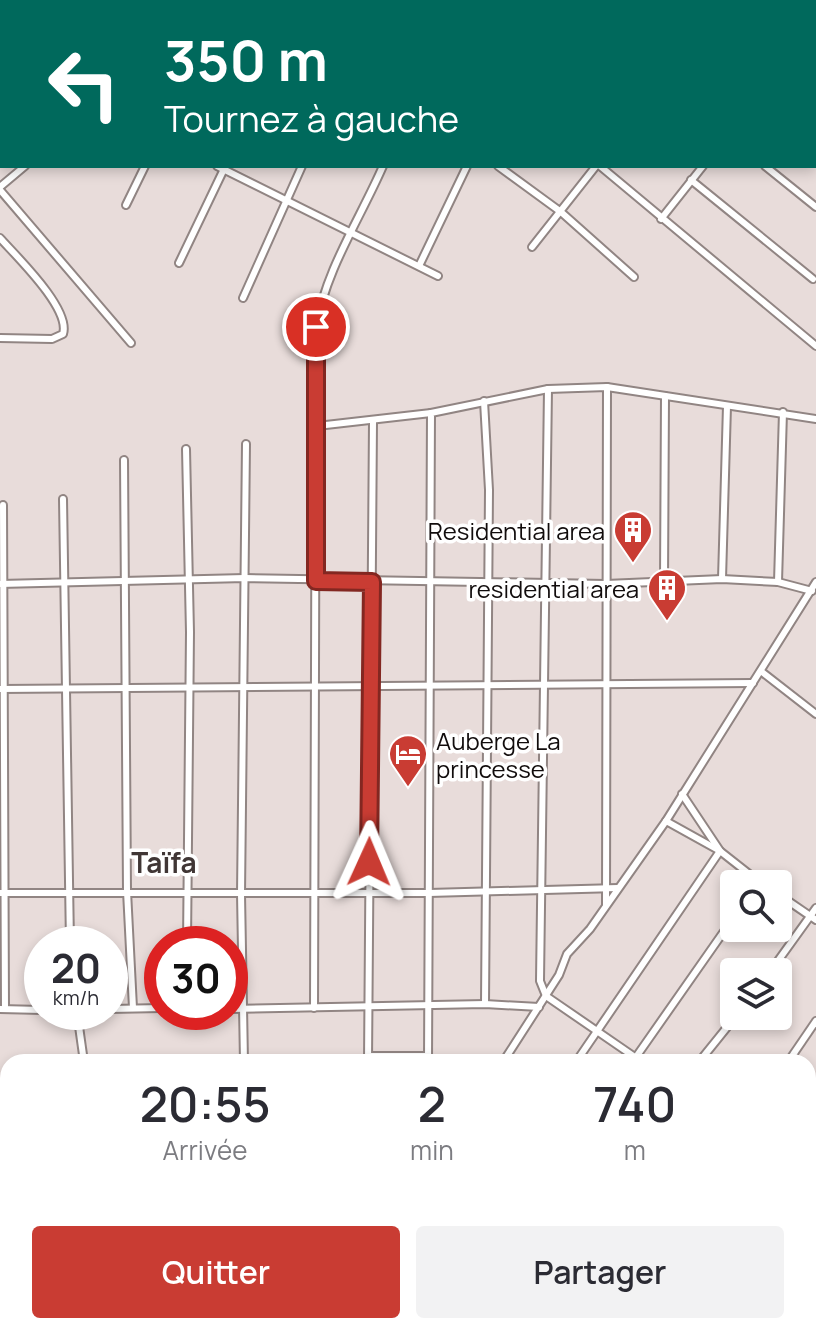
<!DOCTYPE html>
<html lang="fr">
<meta charset="utf-8">
<style>
:root{--surface:#fff;--page:#f2f2f3;--text:#2b2b33;--muted:#7c7c81;--accent:#c93c33}
body{margin:0;font-family:Manrope,sans-serif;background:var(--page);color:var(--text);height:100vh;display:flex;flex-direction:column;font-size:30px;white-space:nowrap}
*{box-sizing:border-box;margin:0}
p{font-size:26px;color:var(--muted)}
.icon{flex:none;width:44px;height:44px;fill:none;stroke:currentColor;stroke-width:2;stroke-linecap:round;stroke-linejoin:round}
.map{position:relative;flex:1;overflow:hidden}
.sheet{position:absolute;left:0px;top:1054px;width:816px;height:280px;display:flex;flex-direction:column;background:var(--surface);border-radius:24px 24px 0 0;box-shadow:0 4px 12px #0003}
.sheet>*{flex:none}
.banner{position:absolute;left:0px;top:0px;width:816px;height:168px;box-shadow:0 4px 12px #0003;background:#00695c;color:#fff;overflow:hidden}
.fabs{position:absolute;left:720px;top:870px;display:grid;gap:16px}
.fabs a{display:grid;place-items:center;width:72px;height:72px;border-radius:8px;background:var(--surface);box-shadow:0 4px 12px #0003;font-size:40px}
.speed{position:absolute;left:24px;top:926px;display:flex;gap:16px;font-size:40px;font-weight:700;text-align:center}
.speed>*{display:grid;place-content:center;width:104px;height:104px;border-radius:50%;background:var(--surface);box-shadow:0 4px 12px #0003;line-height:1}
.speed small{font-size:20px;font-weight:400}
.speed .limit{border:12px solid #d22;background:#fff;color:#111}
.pin{position:absolute;display:grid;place-items:center;width:68px;height:68px;color:#fff;margin:-34px;border:4px solid #fff;border-radius:50%;box-shadow:0 2px 8px #0007}
.me{position:absolute;width:88px;margin:-44px;rotate:1deg;stroke-linejoin:round;filter:drop-shadow(0 0 6px #0008)}
.turn{display:flex;align-items:center;gap:28px;height:168px;padding:0 32px;font-size:36px}
.turn .icon{width:104px;height:104px;stroke-width:2.5}
.turn b{display:block;font-size:56px;line-height:68px}
.eta{display:flex;justify-content:space-evenly;align-items:center;height:136px;text-align:center}
.eta b{font-size:48px;font-weight:600;line-height:56px}
.cta{display:flex;gap:16px;margin-top:auto;padding:16px 32px}
.cta a{flex:1;height:92px;border-radius:8px;background:var(--accent);color:#fff;font-size:32px;font-weight:600;line-height:92px;text-align:center}
.cta a+a{background:var(--page);color:var(--text)}
.map>svg:first-child{display:block}
.lines{fill:none;stroke-linecap:round;stroke-linejoin:round}
.minor-casing{stroke:#918583;stroke-width:10}
.major-casing{stroke:#918583;stroke-width:12}
.minor{stroke:#fff;stroke-width:6}
.major{stroke:#fff;stroke-width:8}
.route-casing{stroke:#832721;stroke-width:20}
.route{stroke:#c93c33;stroke-width:14}
.labels{text-anchor:middle;dominant-baseline:central;stroke-width:7;stroke-linejoin:round;paint-order:stroke}
.poi-label{font-size:24px;fill:#110c0c;stroke:#fff;text-anchor:end}
.quarter-label{font-size:28px;font-weight:bold;fill:#403635;stroke:#fff}
</style>
<div class="map">
<svg width="816" height="1334" viewBox="0 0 816 1334">
<rect width="100%" height="100%" fill="#e8dcda"/>
<g class="lines">
<defs>
<g id="minor">
<polyline points="218,0 222,2"/>
<polyline points="395,0 398,2"/>
<polyline points="64,2 64,0"/>
<polyline points="138,2 139,0"/>
<polyline points="298,2 299,0"/>
<polyline points="378,2 379,0"/>
<polyline points="552,2 554,0"/>
<polyline points="0,62 2,63"/>
<polyline points="814,63 816,61"/>
<polyline points="814,130 816,132"/>
<polyline points="217,166 438,276"/>
<polyline points="498,166 561,212 634,277"/>
<polyline points="600,166 816,346"/>
<polyline points="765,166 816,207"/>
<polyline points="691,180 813,279"/>
<polyline points="0,187 25,166"/>
<polyline points="0,190 131,343"/>
<polyline points="126,205 145,166"/>
<polyline points="661,219 703,166"/>
<path d="M0,238C17,257 71,309 63,334L52,339L0,338"/>
<polyline points="532,247 596,166"/>
<polyline points="179,263 224,169"/>
<polyline points="419,266 467,166"/>
<polyline points="243,298 302,166"/>
<polyline points="548,389 540,981 546,996 642,1062"/>
<polyline points="484,401 489,490 485,1004"/>
<polyline points="317,426 431,413"/>
<polyline points="186,449 190,632 187,944"/>
<polyline points="124,460 127,891 133,1008"/>
<polyline points="63,499 70,944"/>
<polyline points="3,505 5,1008"/>
<polyline points="722,579 727,406"/>
<polyline points="664,581 665,396"/>
<polyline points="778,582 783,412"/>
<polyline points="0,584 245,578 606,584 722,579 778,582 812,591"/>
<polyline points="762,672 816,714"/>
<polyline points="0,689 753,683"/>
<polyline points="666,821 720,851 762,884"/>
<polyline points="0,893 429,893 618,888"/>
<polyline points="778,894 816,920"/>
<polyline points="606,905 607,387"/>
<polyline points="770,972 816,908"/>
<path d="M314,1008L316,327C326,269 360,219 383,166"/>
<polyline points="0,1009 42,1010"/>
<polyline points="110,1009 162,1008"/>
<polyline points="230,1009 485,1004 539,1007"/>
<polyline points="77,1012 84,1062"/>
<polyline points="368,1056 428,1056"/>
<polyline points="636,1057 734,917"/>
<polyline points="84,1060 244,1059"/>
<polyline points="244,1062 241,894 246,444"/>
<polyline points="368,1062 373,422"/>
<polyline points="428,1062 431,413 548,389 607,387 816,419"/>
<polyline points="503,1062 559,975 567,954 590,929 666,821 816,582"/>
<polyline points="576,1062 720,851 682,794"/>
<polyline points="699,1062 736,1016"/>
<polyline points="788,1062 816,1021"/>
<polyline points="0,1255 8,1253"/>
<polyline points="130,1326 131,1334"/>
<polyline points="311,1326 311,1334"/>
<polyline points="579,1326 579,1334"/>
<polyline points="241,1334 241,1326"/>
</g>
<g id="major">
<polyline points="703,0 710,2"/>
<polyline points="735,0 740,2"/>
<polyline points="814,32 816,33"/>
</g>
</defs>
<use href="#minor" class="minor-casing"/>
<use href="#major" class="major-casing"/>
<use href="#minor" class="minor"/>
<use href="#major" class="major"/>
</g>
<g class="lines">
<defs>
<polyline id="route" points="316,327 316,581 372,582 369,862"/>
</defs>
<use href="#route" class="route-casing"/>
<use href="#route" class="route"/>
</g>
<defs>
<symbol id="building-pin" viewBox="-11 -11 22 30"><path d="M0 17L-7.5 6A9.5 9.5 0 1 1 7.5 6Z" fill="#c93c33" stroke="#fff"/><path d="M-4-6H4V6H1V3H-1V6H-4ZM-2.5-4.3h1.7v1.8h-1.7ZM.8-4.3h1.7v1.8H.8ZM-2.5-1h1.7V.8h-1.7ZM.8-1h1.7V.8H.8Z" fill="#fff"/></symbol>
<symbol id="hotel-pin" viewBox="-11 -11 22 30"><path d="M0 17L-7.5 6A9.5 9.5 0 1 1 7.5 6Z" fill="#c93c33" stroke="#fff"/><path d="M-6-4.5h1.5V1H6V5H4.5V3h-9V5H-6ZM-4 0a1.8 1.8 0 1 1 3.6 0ZM.5 0V-2.5h3Q6-2.5 6 0Z" fill="#fff"/></symbol>
</defs>
<g fill-rule="evenodd">
<use href="#building-pin" x="611" y="508" width="44" height="60"/>
<use href="#building-pin" x="645" y="566" width="44" height="60"/>
<use href="#hotel-pin" x="386" y="732" width="44" height="60"/>
</g>
<g class="labels">
<g class="poi-label">
<text x="605" y="530">Residential area</text>
<text x="639" y="588">residential area</text>
<text x="436" y="740" text-anchor="start">Auberge La<tspan x="436" dy="28">princesse</tspan></text>
</g>
<g class="quarter-label">
<text x="164" y="862">Taïfa</text>
</g>
</g>
</svg>
<div class="fabs">
<a><svg class="icon" aria-label="search" viewBox="0 0 24 24"><circle cx="10" cy="10" r="6"/><path d="M15 15l6 6"/></svg></a>
<a><svg class="icon" aria-label="layers" viewBox="0 0 24 24"><path d="M12 4l9 5-9 5-9-5zM3 14l9 5 9-5"/></svg></a>
</div>
<div class="speed"><div>20<small>km/h</small></div><div class="limit">30</div></div>
<div class="pin" style="left:316px;top:327px;background:#d93025"><svg class="icon" aria-label="arrive" viewBox="0 0 24 24"><path d="M6 21V4h12l-3 4 3 4H6"/></svg></div>
<svg class="me" style="left:369px;top:862px" viewBox="-20 -20 40 40"><path d="M0-17L14 15 0 8-14 15z" fill="#c93c33" stroke="#fff" stroke-width="4"/></svg>
<div class="banner">
<div class="turn"><svg class="icon" aria-label="left" viewBox="0 0 24 24"><path d="M17 20v-9H6M10 6l-5 5 5 5"/></svg><div><b>350 m</b>Tournez à gauche</div></div>
</div>
<section class="sheet">
<div class="eta">
<div><b>20:55</b><p>Arrivée</p></div>
<div><b>2</b><p>min</p></div>
<div><b>740</b><p>m</p></div>
</div>
<div class="cta"><a>Quitter</a><a>Partager</a></div>
</section>
</div>
